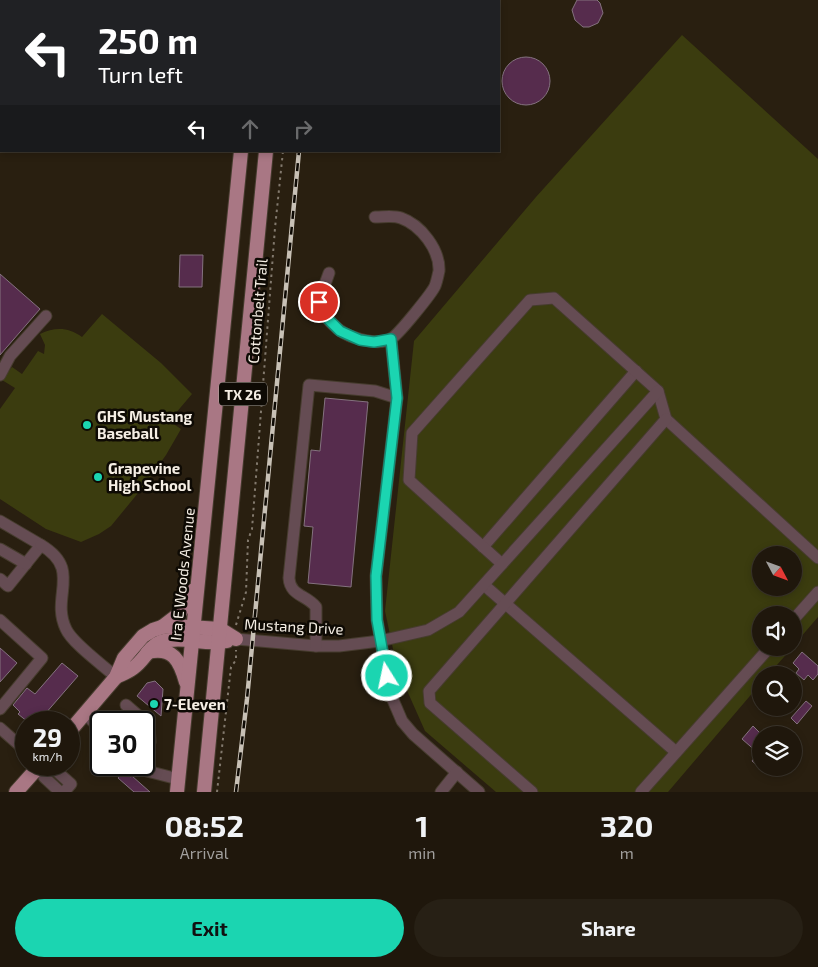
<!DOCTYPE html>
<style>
:root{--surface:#1f170c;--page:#272015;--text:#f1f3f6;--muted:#a19f9d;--line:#3c362d;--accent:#1bd5b1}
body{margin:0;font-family:"Exo 2",sans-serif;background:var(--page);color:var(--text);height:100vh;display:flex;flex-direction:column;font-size:19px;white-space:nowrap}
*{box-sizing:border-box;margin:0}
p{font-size:16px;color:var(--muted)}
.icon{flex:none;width:28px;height:28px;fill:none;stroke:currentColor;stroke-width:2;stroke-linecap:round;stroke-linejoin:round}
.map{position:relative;height:792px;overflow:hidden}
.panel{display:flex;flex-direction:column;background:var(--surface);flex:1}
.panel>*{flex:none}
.banner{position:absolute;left:0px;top:0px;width:500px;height:152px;box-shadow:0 2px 8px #0003,0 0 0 1px var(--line);background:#202124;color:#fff;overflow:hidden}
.needle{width:32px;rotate:131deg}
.controls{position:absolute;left:752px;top:546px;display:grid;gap:10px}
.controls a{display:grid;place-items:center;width:50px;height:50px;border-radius:50%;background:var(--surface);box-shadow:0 2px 8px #0003,0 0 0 1px var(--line);font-size:25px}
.speed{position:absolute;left:15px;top:711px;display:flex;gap:10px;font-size:25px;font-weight:700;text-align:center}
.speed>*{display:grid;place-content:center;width:65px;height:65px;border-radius:50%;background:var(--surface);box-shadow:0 2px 8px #0003,0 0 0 1px var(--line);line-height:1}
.speed small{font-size:12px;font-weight:400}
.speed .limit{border:2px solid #111;border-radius:8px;background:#fff;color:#111}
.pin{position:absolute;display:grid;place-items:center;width:42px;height:42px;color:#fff;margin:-21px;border:2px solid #fff;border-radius:50%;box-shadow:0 1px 5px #0007}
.me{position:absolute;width:55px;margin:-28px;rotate:350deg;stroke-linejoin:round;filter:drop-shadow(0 0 4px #0008)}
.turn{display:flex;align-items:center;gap:18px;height:105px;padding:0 15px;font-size:22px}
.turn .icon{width:65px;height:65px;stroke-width:2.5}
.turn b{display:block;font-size:35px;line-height:42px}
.lanes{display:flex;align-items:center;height:48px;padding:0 15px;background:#0003;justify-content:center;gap:25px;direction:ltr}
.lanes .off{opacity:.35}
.eta{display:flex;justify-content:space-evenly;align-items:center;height:85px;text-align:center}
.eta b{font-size:30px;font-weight:700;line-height:35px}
.primary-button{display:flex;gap:10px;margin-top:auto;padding:10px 15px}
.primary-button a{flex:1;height:58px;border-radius:30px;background:var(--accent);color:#111;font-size:20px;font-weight:700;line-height:58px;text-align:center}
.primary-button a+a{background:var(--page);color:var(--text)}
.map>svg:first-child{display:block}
.green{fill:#3b3c0f;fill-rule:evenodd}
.building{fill:#562c4d;stroke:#84727f}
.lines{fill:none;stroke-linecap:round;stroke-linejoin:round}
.minor-casing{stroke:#463c2e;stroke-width:13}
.major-casing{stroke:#463c2e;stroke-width:16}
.path{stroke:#837a6e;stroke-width:2;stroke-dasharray:2.5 4;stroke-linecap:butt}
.minor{stroke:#654c53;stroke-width:11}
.major{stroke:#a97784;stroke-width:14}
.rail-casing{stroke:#c8c1b6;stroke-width:4.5}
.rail{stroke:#0e0a04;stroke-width:2.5;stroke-dasharray:8;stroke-linecap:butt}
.route-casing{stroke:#128a73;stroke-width:12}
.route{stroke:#1bd5b1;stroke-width:9}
.poi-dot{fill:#1bd5b1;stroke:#0e0a04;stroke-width:2}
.labels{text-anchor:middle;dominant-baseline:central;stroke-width:5;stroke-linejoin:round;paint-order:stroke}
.shield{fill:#0e0a04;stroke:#b0aaa1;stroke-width:1}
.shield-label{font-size:14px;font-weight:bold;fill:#f5eee4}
.street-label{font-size:15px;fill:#f5eee4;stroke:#0e0a04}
.poi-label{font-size:15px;font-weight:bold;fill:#f5eee4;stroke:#0e0a04;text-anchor:start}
</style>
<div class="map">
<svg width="818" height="792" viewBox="0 0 818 792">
<rect width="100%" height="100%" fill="#291f10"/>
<g class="green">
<path d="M682,35L818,159V617L794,645V615H761V648H792L768,675H761V683L668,792H496L425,731L397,668L385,611L414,341L536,197ZM761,555H794V588H761Z"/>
<path d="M102,314L161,363L192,394L169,421L181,429L166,455L143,487L111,526L99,534L81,542L46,529L0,499V409L15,388L2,380L12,367L22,374L38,351L44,354L45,345L40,334C55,327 68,327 82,337Z"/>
</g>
<g class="building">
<polygon points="577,0 597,0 600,3 603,13 598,23 589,27 583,27 575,20 572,10"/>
<circle cx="526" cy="81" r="24"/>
<polygon points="180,255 203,255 202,287 179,287"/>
<polygon points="0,274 40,309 0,355"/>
<polygon points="325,398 368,402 351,587 308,583 313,527 304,526 311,450 320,451"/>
<polygon points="0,648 17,663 0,682"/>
<polygon points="802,652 818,666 818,674 813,680 808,675 804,680 796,673 799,669 793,663"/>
<polygon points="62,663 78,676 38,722 28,722 18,714 20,712 13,705 27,688 35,694"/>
<polygon points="155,681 163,689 161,716 137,696 147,683"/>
<polygon points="806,701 812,706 797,724 791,718"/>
<polygon points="753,726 761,734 761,769 752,761 758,753 742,739"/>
<polygon points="124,771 130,777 132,776 150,792 134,792 118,778"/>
</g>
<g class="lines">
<defs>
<g id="minor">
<path d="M329,273C319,302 312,307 338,329C349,338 379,347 392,338C399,334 432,293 435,286C437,281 438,275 439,271C440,250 421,225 401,218C393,215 384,217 375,217"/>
<polyline points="391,339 397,398 376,576 377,620 390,693 402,721 413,734 479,792"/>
<polyline points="0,375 10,356 46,316"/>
<polyline points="0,521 41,545 8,586 0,579"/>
<path d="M41,545C83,570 50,596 66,629C72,643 104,666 116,677"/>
<polyline points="483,547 636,371"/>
<polyline points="0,549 26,564"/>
<polyline points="502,564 409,480 412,433 530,300 554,298 658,391 666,419 818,558"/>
<polyline points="484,585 676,752"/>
<polyline points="794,619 818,592"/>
<polyline points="0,620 42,658 0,709"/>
<polyline points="236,639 316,646 339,646 380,641 428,630 459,612 658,391"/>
<path d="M316,646V607C307,595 290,596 289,578L309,385L375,391L397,398"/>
<polyline points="126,705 149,725 150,742 144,754"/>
<polyline points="85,714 101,729"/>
<polyline points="0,728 26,751"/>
<polyline points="41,765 44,777 60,792"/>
<polyline points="46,765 53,768 71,784 64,792"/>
<polyline points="141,765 147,771 178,779"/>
<polyline points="441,792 457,772"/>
<polyline points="532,792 430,703 429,691 666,419"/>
<polyline points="641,792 769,648"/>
</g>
<g id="major">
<polyline points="256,1 256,0"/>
<polyline points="281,1 281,0"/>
<polyline points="162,627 179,614 194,590"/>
<path d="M148,652C173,646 180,661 186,682"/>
<path d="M116,677C122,674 128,672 133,668C144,661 149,646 161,642C182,635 206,646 227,641"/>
<polyline points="69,732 116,677 124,658 143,636 153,630 162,627 173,626 220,629 236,639"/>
<polyline points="16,792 40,765"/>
<polyline points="177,792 241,151"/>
<polyline points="204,792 266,151"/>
</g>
</defs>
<use href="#minor" class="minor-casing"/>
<use href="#major" class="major-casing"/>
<g class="path">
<polyline points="297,1 298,0"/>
<polyline points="236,625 246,592 248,540 252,529 275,228 283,151"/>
<polyline points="217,792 231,667 236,660 236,650"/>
</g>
<use href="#minor" class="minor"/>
<use href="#major" class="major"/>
<defs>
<g id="rail">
<polyline points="313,1 314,0"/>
<polyline points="236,792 247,699 299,151"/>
</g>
</defs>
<use href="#rail" class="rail-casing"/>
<use href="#rail" class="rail"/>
</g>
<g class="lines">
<defs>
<polyline id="route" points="319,302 324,315 340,331 360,340 374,342 391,339 397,398 376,576 377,620 387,676"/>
</defs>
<use href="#route" class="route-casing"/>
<use href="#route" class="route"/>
</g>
<g class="poi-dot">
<circle cx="87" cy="425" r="5"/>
<circle cx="98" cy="477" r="5"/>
<circle cx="154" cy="704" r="5"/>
</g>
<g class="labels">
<rect class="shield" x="219" y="382.5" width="48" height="23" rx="4"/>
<g class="shield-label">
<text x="243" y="394">TX 26</text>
</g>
<g class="street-label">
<text transform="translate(257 311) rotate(-85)">Cottonbelt Trail</text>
<text transform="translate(182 574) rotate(-84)">Ira E Woods Avenue</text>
<text transform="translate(294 626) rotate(3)">Mustang Drive</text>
</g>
<g class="poi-label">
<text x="97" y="416">GHS Mustang<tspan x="97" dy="17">Baseball</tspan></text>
<text x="108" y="468">Grapevine<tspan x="108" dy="17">High School</tspan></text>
<text x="164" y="704">7-Eleven</text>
</g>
</g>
</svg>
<div class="controls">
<a><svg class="needle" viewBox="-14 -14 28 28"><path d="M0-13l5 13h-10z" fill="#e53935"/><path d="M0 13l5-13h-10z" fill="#a19f9d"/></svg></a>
<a><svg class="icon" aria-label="sound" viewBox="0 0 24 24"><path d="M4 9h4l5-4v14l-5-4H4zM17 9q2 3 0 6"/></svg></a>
<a><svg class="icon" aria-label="search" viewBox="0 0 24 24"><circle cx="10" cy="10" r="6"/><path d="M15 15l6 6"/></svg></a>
<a><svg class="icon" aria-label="layers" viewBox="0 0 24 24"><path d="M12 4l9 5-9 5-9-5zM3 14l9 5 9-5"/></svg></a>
</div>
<div class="speed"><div>29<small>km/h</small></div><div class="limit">30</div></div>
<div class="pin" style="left:319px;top:302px;background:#d93025"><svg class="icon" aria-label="arrive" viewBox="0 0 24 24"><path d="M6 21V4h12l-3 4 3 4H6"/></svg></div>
<svg class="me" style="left:387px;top:676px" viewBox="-20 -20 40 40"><circle r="17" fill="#1bd5b1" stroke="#fff" stroke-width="3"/><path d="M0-11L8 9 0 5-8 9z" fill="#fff"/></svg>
<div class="banner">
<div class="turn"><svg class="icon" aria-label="left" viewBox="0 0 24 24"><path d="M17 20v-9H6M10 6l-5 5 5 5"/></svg><div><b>250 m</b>Turn left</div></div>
<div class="lanes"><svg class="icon" aria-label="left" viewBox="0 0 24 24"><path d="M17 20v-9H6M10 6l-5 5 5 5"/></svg><svg class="icon off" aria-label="ahead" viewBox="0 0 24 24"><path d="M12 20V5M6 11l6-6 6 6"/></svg><svg class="icon off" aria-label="right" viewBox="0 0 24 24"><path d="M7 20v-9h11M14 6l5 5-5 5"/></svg></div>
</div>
</div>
<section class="panel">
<div class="eta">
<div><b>08:52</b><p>Arrival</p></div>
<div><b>1</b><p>min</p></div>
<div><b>320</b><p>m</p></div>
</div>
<div class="primary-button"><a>Exit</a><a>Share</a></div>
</section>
